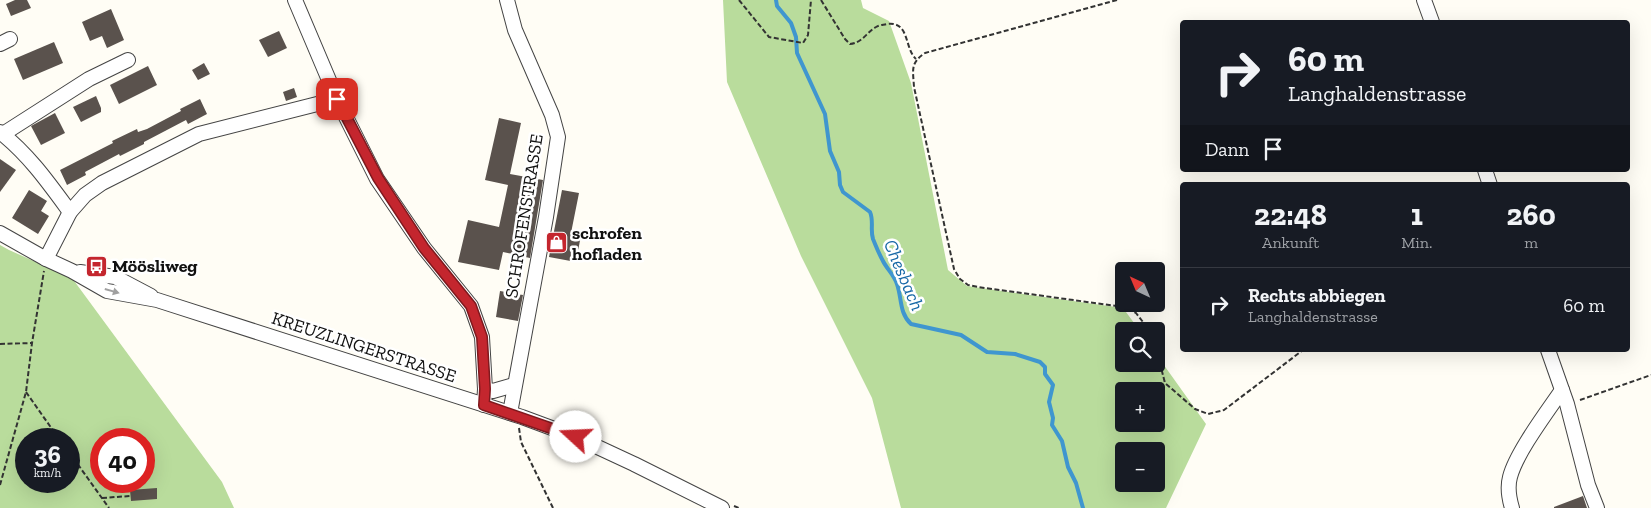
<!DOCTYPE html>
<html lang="de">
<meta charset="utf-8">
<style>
:root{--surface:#171b24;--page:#242831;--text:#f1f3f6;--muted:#9ea1a6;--line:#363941}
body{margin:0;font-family:"Zilla Slab",serif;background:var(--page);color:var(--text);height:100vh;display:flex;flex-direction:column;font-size:19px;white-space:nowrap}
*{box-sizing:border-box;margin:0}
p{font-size:16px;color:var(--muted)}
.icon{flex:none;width:28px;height:28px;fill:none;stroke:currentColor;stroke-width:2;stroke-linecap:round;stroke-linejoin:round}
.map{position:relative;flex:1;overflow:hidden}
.side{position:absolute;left:1180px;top:182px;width:450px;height:170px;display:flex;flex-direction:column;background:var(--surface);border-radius:5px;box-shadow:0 5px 20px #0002}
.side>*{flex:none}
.hud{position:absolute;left:1180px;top:20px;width:450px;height:152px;border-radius:5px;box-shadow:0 5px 20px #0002;background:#171b24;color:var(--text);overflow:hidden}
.needle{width:32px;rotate:316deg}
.tools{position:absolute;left:1115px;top:262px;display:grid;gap:10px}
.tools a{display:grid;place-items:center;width:50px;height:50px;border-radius:5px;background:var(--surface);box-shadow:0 5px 20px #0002;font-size:25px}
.speed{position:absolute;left:15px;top:428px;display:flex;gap:10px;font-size:25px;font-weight:700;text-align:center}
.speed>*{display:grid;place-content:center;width:65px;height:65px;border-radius:50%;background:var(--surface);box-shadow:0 5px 20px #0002;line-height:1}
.speed small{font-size:12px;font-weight:400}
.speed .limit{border:8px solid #d22;background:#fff;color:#111}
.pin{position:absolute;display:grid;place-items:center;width:42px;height:42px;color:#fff;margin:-21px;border-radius:10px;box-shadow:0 2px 8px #0006}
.me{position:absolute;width:55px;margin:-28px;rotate:290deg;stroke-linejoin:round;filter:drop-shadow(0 0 4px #0008)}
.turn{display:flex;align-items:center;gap:18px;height:105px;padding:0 25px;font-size:22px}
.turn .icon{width:65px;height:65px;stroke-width:2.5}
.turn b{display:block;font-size:35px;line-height:42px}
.then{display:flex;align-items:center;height:48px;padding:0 25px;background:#0003;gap:10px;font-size:19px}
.eta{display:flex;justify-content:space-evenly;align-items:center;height:85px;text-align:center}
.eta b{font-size:30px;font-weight:800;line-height:35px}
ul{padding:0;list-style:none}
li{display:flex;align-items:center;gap:15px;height:75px;padding:0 25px;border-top:1px solid var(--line)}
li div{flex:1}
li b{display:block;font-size:19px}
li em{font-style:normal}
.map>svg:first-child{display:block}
.forest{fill:#b9dc9c;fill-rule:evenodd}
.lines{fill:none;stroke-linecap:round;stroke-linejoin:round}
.stream{stroke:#3f96cf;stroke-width:4}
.building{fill:#5a524d}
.minor-casing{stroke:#444;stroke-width:16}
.path{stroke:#333;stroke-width:2;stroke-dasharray:5 2.5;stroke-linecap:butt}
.minor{stroke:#fff;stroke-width:14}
.oneway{fill:#a0a0a0}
.route-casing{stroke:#7f191e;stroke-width:12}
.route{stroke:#c4262e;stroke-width:9}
.labels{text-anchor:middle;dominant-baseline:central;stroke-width:5;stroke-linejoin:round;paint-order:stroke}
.street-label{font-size:18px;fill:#111;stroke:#fff}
.poi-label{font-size:18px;font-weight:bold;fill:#111;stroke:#fff;text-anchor:start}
.water-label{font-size:19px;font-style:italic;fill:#1768a6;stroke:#fff}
</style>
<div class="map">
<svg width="1651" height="508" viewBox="0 0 1651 508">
<rect width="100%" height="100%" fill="#fffdf5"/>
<g class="forest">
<path d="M723,0H861L863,8L889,21L911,83L948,270L967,286L1123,308L1140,331H1124V364H1156V354L1206,424L1166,508H901L872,398L801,256L727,82ZM1124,391H1156V424H1124ZM1124,451H1156V484H1124Z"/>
<path d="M0,245L9,250L72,278L222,482L234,508H0ZM26,439H69V481H26ZM101,439H144V481H101Z"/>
</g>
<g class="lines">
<path class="stream" d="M776,0L777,6L791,23L796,37L797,53L825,114L830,151L839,172L840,185L843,192L870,212C874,221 870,230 873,239C876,246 879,254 883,261C887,269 894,275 897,284C902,298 899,313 911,324L961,335L987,352L1015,354L1040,362L1045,367V374L1053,385L1049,402L1053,418L1052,425L1062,441L1068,467L1076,483L1083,508"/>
</g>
<g class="building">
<polygon points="15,0 27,0 31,8 11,16 6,4"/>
<polygon points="111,9 124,40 107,48 102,36 90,41 82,22"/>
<polygon points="279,31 287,48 268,57 259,40"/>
<polygon points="54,42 63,63 23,80 14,59"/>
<polygon points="204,63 210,74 198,80 192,70"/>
<polygon points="148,66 157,85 119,104 110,85"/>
<polygon points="294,88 297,97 286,101 283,92"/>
<polygon points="96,96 101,108 101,112 81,122 73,107"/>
<polygon points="200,99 207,114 188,124 186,120 144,142 144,144 120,156 119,154 85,172 86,175 67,185 60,170 113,143 112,141 137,129 138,132 147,129 181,111 180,109"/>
<polygon points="55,113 65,133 41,145 31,126"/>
<polygon points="499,118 521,123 510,174 543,180 530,258 503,252 499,270 458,262 468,220 499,227 508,185 485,180"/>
<polygon points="0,159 16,170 0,192"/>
<polygon points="29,190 47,201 41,211 49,216 38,234 12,218"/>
<polygon points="562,190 579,193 571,233 581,235 576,262 549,257"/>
<polygon points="500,291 523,295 518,321 496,317"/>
<polygon points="157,488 157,499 131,501 130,490"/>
<polygon points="1583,496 1587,508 1554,508 1554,507"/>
</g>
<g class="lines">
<defs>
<g id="minor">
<polyline points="295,0 337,99 377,179 424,248 471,306 482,337 485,389 484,405"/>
<polyline points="507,0 515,30 552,115 558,137 546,217 510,413"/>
<polyline points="1424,0 1432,22"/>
<polyline points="0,44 10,39"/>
<path d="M0,132C29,155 48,182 70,212"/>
<polyline points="3,134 89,79 128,60"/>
<polyline points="1485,170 1490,185"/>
<polyline points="0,233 46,259 72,271 107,291 157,300 522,417 576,437 634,464 722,508"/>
<polyline points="46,259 70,212 85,195 102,183 199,134 337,99"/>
<polyline points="80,272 115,277 151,296"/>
<polyline points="1548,350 1567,404 1588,485 1597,508"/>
<polyline points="485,389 493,391 514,385"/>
<path d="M1512,508C1509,498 1507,488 1510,477C1516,453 1547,412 1562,390"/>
</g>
</defs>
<use href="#minor" class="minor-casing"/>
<g class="path">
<polyline points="739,0 769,37 803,43 808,35 811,0"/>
<path d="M821,0L845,39L850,44C862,43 866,33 876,27C879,25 883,25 887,24C910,21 904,48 916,59"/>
<path d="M1117,0L925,53C910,63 913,70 914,87L954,269L960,279L968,285L978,287L1124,307L1136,313L1150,331"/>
<polyline points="0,344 32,343"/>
<polyline points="1156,348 1165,383 1195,409 1208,414 1224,410 1303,350"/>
<polyline points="26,392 59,439"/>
<polyline points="1580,400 1651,375"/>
<polyline points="519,428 521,442 553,508"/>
<polyline points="69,452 109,508"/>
<polyline points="0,485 26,392 32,343 44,271"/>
<polyline points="102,498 130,496"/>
<polyline points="734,506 739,508"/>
</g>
<use href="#minor" class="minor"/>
</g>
<defs><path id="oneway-solid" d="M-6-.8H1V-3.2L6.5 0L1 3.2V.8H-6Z" transform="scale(1.25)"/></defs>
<use class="oneway" href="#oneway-solid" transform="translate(112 291) rotate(16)"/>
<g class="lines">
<defs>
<polyline id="route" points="337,99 378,178 424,248 471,306 482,337 485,389 484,405 576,437"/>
</defs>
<use href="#route" class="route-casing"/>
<use href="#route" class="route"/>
</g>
<defs>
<symbol id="shop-square" viewBox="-11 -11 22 22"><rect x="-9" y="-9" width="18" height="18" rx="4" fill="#c4262e" stroke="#fff"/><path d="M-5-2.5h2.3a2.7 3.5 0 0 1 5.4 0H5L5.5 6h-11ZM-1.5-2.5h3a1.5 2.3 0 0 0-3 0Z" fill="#fff"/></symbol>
<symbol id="bus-square" viewBox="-11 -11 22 22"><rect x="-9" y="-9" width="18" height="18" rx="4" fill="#c4262e" stroke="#fff"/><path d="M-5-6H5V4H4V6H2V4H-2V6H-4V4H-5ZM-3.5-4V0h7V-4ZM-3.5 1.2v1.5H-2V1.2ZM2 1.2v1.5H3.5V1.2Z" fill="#fff"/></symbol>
</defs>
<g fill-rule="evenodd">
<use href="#shop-square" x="544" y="230" width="25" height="25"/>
<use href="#bus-square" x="84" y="254" width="25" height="25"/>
</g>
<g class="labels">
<g class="street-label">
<text transform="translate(524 216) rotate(-81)">SCHROFENSTRASSE</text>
<text transform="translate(364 347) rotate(18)">KREUZLINGERSTRASSE</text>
</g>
<g class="poi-label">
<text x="572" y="233">schrofen<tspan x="572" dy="21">hofladen</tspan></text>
<text x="112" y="266">Möösliweg</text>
</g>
<g class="water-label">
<text transform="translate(904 275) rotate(67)">Chesbach</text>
</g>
</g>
</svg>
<div class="tools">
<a><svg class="needle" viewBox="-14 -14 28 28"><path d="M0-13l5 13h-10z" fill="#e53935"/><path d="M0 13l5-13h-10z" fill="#9ea1a6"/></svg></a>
<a><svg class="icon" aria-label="search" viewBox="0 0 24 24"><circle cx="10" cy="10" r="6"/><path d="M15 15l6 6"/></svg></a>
<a>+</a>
<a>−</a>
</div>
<div class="speed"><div>36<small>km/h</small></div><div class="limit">40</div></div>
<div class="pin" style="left:337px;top:99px;background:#d93025"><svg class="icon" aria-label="arrive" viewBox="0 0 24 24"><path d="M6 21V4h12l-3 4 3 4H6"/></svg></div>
<svg class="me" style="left:576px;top:437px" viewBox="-20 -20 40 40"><circle r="19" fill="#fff"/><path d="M0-13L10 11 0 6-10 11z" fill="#c4262e"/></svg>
<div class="hud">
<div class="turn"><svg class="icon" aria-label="right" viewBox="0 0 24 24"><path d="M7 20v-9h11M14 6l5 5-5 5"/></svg><div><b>60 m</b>Langhaldenstrasse</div></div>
<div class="then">Dann<svg class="icon" aria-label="arrive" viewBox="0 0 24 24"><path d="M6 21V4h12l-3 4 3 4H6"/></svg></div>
</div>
<section class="side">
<div class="eta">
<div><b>22:48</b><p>Ankunft</p></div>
<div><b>1</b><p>Min.</p></div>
<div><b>260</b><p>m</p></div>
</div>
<ul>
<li><svg class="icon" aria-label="right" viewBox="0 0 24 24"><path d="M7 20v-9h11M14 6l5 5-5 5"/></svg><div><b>Rechts abbiegen</b><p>Langhaldenstrasse</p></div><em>60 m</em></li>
</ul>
</section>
</div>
